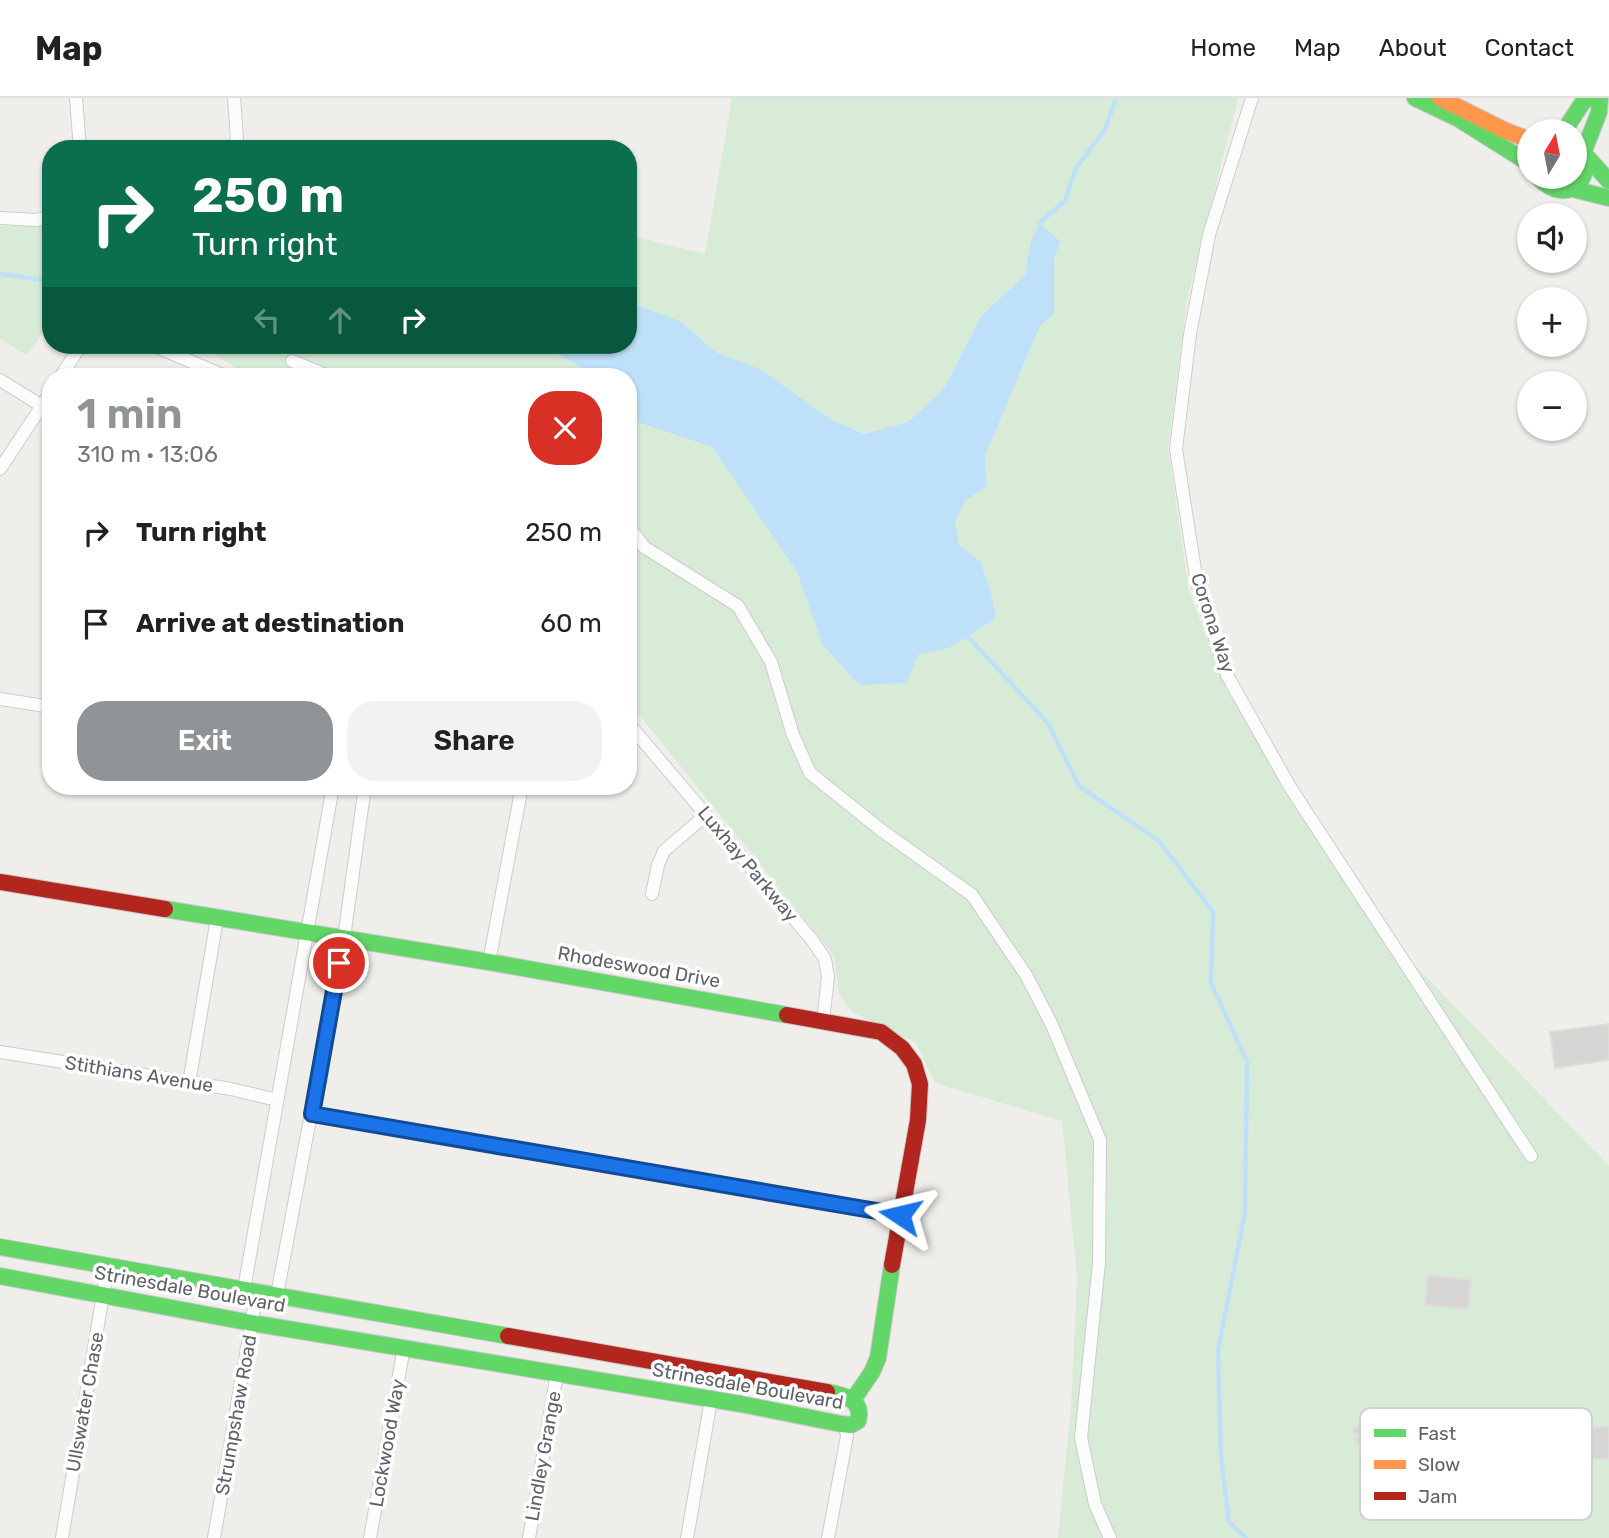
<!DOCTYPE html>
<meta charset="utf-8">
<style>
:root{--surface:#fff;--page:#f2f2f2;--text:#202124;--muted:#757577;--line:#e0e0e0;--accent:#919496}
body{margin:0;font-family:Rubik,sans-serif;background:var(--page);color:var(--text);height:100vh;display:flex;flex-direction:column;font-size:26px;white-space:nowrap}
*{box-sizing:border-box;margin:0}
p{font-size:23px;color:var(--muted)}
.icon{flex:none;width:38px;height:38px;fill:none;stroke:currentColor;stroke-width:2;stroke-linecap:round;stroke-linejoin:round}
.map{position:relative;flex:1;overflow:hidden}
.drawer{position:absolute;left:42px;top:270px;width:595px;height:427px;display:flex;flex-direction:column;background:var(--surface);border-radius:28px;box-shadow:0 2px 5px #0004}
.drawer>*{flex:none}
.banner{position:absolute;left:42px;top:42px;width:595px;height:214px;border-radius:28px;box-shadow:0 2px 5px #0004;background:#0b6e4f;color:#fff;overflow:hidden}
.needle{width:46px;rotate:10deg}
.buttons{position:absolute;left:1517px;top:21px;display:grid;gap:14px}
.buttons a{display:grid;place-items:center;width:70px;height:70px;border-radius:50%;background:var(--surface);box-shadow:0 2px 5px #0004;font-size:35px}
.pin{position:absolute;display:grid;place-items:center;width:60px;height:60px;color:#fff;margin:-30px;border:4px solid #fff;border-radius:50%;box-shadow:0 2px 7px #0007}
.me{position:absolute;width:77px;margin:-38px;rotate:280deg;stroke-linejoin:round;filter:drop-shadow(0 0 5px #0008)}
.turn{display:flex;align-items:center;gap:24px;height:147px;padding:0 35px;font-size:32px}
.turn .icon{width:91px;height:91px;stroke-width:2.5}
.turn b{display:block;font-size:49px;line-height:60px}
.lanes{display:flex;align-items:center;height:66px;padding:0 35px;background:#0003;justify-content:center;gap:35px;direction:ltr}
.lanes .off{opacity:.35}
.round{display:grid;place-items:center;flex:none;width:74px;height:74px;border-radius:28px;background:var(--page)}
.headline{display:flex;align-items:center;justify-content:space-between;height:119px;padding:0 35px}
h1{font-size:42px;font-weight:600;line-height:52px;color:var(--accent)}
.cta{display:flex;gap:14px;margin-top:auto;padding:14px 35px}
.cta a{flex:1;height:80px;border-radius:28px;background:var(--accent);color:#fff;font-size:28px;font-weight:600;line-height:80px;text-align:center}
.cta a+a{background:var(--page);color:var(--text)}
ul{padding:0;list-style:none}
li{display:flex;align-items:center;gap:21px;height:91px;padding:0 35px}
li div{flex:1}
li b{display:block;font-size:26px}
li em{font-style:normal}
header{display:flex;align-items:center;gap:42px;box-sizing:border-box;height:98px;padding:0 35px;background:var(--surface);border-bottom:2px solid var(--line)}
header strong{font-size:33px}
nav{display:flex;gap:38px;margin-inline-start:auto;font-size:24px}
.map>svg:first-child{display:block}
.green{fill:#d8ebd6}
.water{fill:#bfe0f9}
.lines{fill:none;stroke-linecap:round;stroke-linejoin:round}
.stream{stroke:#bfe0f9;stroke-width:4.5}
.building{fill:#d6d5d3;stroke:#deddd9;stroke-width:2}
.street-casing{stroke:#cbcccc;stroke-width:14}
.fast-casing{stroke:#cacacb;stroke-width:18}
.slow-casing{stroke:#cacacb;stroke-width:18}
.jam-casing{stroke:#cacacb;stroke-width:18}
.street{stroke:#fdfcfc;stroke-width:12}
.fast{stroke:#63d668;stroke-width:16}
.slow{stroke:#ff974d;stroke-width:16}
.jam{stroke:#b3261e;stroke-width:16}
.route-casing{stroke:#114b97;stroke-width:18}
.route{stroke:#1a73e8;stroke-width:12}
.labels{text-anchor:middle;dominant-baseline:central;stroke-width:7;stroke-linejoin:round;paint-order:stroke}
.street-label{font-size:19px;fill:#5f6368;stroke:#fff}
.key{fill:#fff;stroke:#cfd0d2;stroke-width:2}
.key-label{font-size:19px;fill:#5f6368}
</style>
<header>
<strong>Map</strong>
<nav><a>Home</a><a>Map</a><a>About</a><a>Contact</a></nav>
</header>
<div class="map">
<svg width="1609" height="1440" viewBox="0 0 1609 1440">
<rect width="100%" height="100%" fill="#efeeea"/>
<g class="green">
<polygon points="732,0 1238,0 1187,201 1168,350 1189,493 1226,591 1389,847 1407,859 1609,1068 1609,1440 1058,1440 1071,1310 1077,1178 1062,1023 935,985 916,945 852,914 839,895 834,858 628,603 628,321 712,349 797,474 822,546 859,587 918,557 949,550 996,520 980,463 959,447 955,423 965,402 987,388 985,358 1040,228 1054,216 1054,163 1060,143 1030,146 1025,177 981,218 943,292 908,324 864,336 830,321 762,272 716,254 680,223 628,204 628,137 705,156"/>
<polygon points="0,128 51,128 51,222 27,257 0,241"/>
<polygon points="198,247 542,247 588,273 591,278 250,278"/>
</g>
<polygon class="water" points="1039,125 1060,143 1054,163 1054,216 1040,228 985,358 987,388 966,402 955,423 959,447 980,463 990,491 996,520 949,550 918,557 906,585 859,587 822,546 797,474 712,349 628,321 628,278 591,278 588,273 542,247 628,247 628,204 680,223 716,254 762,272 830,321 864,336 908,324 943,292 981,218 1025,177 1030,146"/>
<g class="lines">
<g class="stream">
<polyline points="1039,125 1065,103 1076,70 1105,32 1116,0"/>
<polyline points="0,176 51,183"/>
<polyline points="968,539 1048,625 1079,688 1159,743 1213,814 1211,885 1247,964 1245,1114 1218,1253 1221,1359 1229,1424 1246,1440"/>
</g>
</g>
<g class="building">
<polygon points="1609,926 1609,962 1555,970 1550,934"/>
<polygon points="1428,1177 1471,1182 1468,1211 1425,1207"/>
<polygon points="1370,1319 1379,1332 1384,1330 1396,1347 1391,1351 1394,1355 1379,1365 1375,1359 1370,1363 1355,1342 1359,1339 1353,1332"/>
<polygon points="1516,1319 1518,1337 1560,1337 1560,1329 1609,1329 1609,1361 1587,1361 1587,1354 1562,1354 1562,1365 1538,1365 1538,1362 1489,1368 1488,1360 1484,1360 1480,1323"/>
</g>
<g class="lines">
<defs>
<g id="street">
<polyline points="76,0 80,51"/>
<polyline points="1252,0 1209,137 1190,236 1176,351 1197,485 1227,577 1290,689 1531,1058"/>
<polyline points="231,51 237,41 234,0"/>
<polyline points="0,120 36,122 51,119"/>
<polyline points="152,247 225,278"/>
<polyline points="292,263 328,278"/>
<polyline points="61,278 81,247"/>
<polyline points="0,282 42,308"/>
<polyline points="0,371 51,294"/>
<polyline points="628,428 644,449 738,508 771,564 793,637 810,675 881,732 972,797 1026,877 1051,925 1100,1042 1099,1165 1081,1340 1095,1406 1110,1440"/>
<polyline points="0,601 51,609"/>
<polyline points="628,625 812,842 825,861 828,879 823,923"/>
<polyline points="652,796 658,767 664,753 706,717"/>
<polyline points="489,864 522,688"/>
<polyline points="0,954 231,991 277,1002"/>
<polyline points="189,985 217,821"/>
<polyline points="312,1015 900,1117"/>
<polyline points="244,1191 333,688"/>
<polyline points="277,1197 344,840 365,688"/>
<polyline points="62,1440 108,1167"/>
<polyline points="214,1440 257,1193"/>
<polyline points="370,1440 404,1249"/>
<polyline points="529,1440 557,1275"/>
<polyline points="687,1440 711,1302"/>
<polyline points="828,1440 847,1338 845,1327"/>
</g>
<g id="fast">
<polyline points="1415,0 1457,20 1530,66"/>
<polyline points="1564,33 1583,4 1590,0"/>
<polyline points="1584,53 1599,14 1600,0"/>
<polyline points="1588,60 1609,83"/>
<path d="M1538,79C1568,112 1602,77 1575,44"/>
<polyline points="1573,91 1609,100"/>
<polyline points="165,811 489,864 787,917"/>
<polyline points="0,1149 508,1238"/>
<path d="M0,1178L252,1225L741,1306L841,1326L851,1327L858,1323C864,1302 844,1297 827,1294"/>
<polyline points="853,1302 872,1274 878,1260 892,1167"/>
</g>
<polyline id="slow" points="1440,0 1506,33 1530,42"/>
<g id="jam">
<polyline points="0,784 165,811"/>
<polyline points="787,917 881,934 902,950 914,966 920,986 918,1022 892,1167"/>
<polyline points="508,1238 827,1294"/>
</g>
</defs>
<use href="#street" class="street-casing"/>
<use href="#fast" class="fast-casing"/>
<use href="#slow" class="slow-casing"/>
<use href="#jam" class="jam-casing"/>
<use href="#street" class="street"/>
<use href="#fast" class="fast"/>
<use href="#slow" class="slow"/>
<use href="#jam" class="jam"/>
</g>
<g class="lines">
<defs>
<polyline id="route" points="339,865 312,1016 900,1117"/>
</defs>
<use href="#route" class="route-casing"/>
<use href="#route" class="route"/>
</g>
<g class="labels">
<g class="street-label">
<text transform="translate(1213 525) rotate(72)">Corona Way</text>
<text transform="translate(748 766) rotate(50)">Luxhay Parkway</text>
<text transform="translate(639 869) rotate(10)">Rhodeswood Drive</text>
<text transform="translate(139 976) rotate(9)">Stithians Avenue</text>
<text transform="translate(190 1191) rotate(10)">Strinesdale Boulevard</text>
<text transform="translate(748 1288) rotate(10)">Strinesdale Boulevard</text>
<text transform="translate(85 1304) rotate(-80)">Ullswater Chase</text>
<text transform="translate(236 1317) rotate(-80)">Strumpshaw Road</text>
<text transform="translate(387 1345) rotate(-80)">Lockwood Way</text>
<text transform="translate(543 1358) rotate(-80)">Lindley Grange</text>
</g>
</g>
<rect x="1360" y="1310" width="232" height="112" rx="10" class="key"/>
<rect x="1374" y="1331" width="32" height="8" fill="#63d668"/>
<rect x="1374" y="1362" width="32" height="9" fill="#ff974d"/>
<rect x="1374" y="1394" width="32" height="8" fill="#b3261e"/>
<g class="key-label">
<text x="1418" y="1342">Fast</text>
<text x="1418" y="1373">Slow</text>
<text x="1418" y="1405">Jam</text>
</g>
</svg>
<div class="buttons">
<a><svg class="needle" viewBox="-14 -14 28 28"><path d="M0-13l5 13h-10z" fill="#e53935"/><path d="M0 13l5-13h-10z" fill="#757577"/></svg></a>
<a><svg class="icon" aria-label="sound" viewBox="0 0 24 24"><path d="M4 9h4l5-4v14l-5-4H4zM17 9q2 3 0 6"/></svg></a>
<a>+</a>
<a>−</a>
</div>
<div class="pin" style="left:339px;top:865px;background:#d93025"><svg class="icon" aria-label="arrive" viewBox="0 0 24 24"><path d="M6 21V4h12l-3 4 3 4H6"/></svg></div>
<svg class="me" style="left:900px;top:1117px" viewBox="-20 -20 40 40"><path d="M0-17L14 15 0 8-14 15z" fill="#1a73e8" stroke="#fff" stroke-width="4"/></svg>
<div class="banner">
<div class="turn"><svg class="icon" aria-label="right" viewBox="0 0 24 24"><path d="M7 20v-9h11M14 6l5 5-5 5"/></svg><div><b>250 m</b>Turn right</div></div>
<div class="lanes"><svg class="icon off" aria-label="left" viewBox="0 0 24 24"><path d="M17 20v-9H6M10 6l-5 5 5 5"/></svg><svg class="icon off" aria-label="ahead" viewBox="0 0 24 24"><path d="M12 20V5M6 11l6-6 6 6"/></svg><svg class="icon" aria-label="right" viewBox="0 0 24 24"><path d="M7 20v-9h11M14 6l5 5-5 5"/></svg></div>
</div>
<section class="drawer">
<div class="headline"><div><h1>1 min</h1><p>310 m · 13:06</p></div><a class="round" style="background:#d93025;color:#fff"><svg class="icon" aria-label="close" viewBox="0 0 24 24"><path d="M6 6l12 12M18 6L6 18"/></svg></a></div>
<ul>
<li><svg class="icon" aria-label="right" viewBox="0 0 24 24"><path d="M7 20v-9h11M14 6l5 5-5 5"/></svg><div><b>Turn right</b></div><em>250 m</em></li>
<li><svg class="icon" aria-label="arrive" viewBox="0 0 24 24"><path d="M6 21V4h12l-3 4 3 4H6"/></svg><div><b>Arrive at destination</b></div><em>60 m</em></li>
</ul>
<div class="cta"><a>Exit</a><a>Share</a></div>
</section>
</div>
